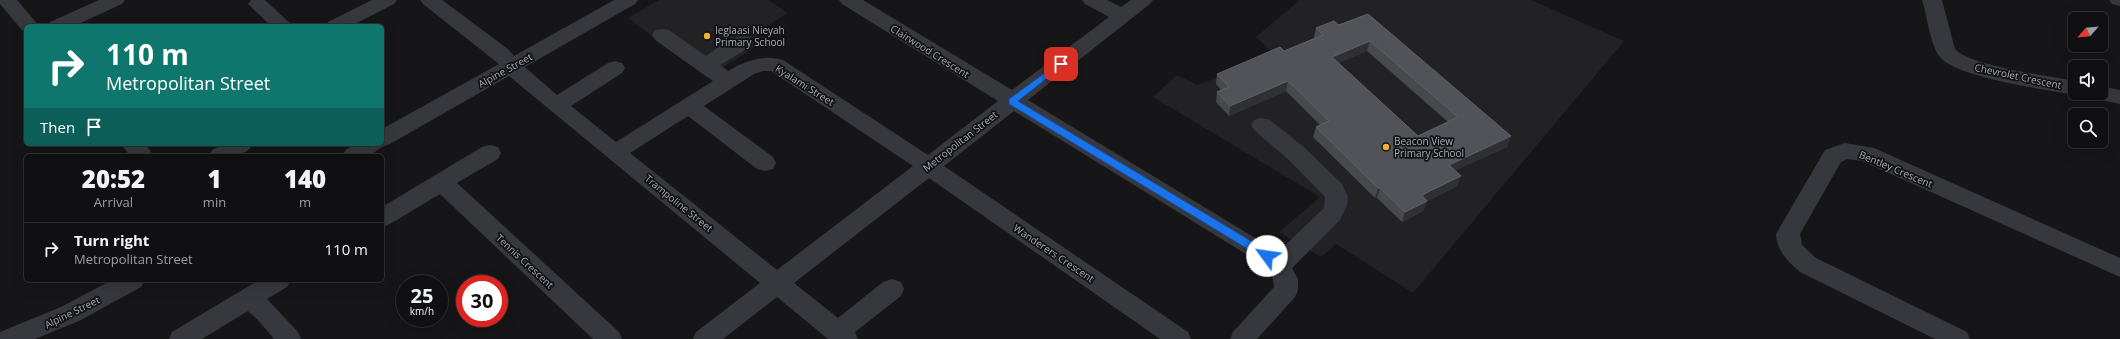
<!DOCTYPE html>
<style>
:root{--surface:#101012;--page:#19191b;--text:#f1f3f6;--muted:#9c9d9f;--line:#303032}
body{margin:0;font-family:"Open Sans",sans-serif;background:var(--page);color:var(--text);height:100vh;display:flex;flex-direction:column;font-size:15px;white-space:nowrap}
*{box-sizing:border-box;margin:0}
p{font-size:13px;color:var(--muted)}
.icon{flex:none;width:22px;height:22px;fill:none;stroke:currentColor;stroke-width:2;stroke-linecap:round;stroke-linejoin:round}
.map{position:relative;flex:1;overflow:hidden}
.panel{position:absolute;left:24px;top:154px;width:360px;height:128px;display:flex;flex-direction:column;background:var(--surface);border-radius:6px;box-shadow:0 4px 16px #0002,0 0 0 1px var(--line)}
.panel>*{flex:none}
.top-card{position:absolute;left:24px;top:24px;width:360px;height:122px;border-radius:6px;box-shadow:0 4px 16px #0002,0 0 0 1px var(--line);background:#0f766e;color:#fff;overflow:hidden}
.needle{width:26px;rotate:243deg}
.buttons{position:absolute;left:2068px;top:12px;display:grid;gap:8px}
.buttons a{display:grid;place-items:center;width:40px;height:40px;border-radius:6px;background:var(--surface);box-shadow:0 4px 16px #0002,0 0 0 1px var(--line);font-size:20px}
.speed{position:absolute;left:396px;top:275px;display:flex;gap:8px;font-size:20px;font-weight:700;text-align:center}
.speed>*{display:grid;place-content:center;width:52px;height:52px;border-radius:50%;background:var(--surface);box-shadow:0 4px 16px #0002,0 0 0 1px var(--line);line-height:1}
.speed small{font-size:10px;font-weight:400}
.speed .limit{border:6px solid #d22;background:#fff;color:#111}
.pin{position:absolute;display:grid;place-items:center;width:34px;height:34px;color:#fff;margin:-17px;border-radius:8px;box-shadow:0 2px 6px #0006}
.me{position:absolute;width:44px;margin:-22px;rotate:301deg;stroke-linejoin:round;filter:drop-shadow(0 0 3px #0008)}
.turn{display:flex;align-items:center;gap:14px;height:84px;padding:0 16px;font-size:18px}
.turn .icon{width:52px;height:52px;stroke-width:2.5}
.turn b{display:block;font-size:28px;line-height:34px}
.then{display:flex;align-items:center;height:38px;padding:0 16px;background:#0003;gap:8px;font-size:15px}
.eta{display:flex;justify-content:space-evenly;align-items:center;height:68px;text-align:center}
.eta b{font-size:24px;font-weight:800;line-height:28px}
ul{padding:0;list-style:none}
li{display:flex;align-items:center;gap:12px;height:52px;padding:0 16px;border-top:1px solid var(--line)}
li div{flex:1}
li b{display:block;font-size:15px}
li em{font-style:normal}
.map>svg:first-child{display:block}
.built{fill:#222225}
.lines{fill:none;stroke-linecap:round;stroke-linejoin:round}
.minor{fill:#37383d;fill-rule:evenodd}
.wall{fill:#47494d;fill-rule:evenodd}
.shaded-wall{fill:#2f3033}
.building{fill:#525359;stroke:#5f6168;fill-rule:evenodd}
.route{fill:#1a73e8;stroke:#114b97}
.poi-dot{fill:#f2b134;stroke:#111113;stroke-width:1.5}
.labels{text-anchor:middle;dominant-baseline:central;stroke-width:3.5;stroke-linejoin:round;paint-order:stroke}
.poi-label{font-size:10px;fill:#a8adb8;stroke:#111113;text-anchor:start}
.street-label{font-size:10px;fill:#a8adb8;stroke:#111113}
</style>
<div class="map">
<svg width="2120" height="339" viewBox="0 0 2120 339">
<rect width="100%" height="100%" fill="#161618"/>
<g class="built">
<polygon points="659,0 768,0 788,13 756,33 767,40 707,77 628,18"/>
<polygon points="1300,0 1531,0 1624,41 1413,293 1336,244 1321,257 1279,232 1320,197 1153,97 1177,75 1197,85 1276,56 1256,37"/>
</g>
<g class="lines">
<g class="minor">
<polygon points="0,0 17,0 39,26 26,26 26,32 22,30 0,4"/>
<polygon points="99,0 125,0 122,4 74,26 47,26 50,22"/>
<polygon points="251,0 265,0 293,26 271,26 248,4"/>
<polygon points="372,0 397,0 394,4 351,26 325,26 328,22"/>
<path d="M420,0H442L508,49L514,56L614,0H638L635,4L525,67L557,95L608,63L615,61L622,63L625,68L622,73L571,106L616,142L713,81L655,40L652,35L655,30L662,29L669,30L706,56C719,48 734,33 750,37L753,42L750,47L720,65L728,71C746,60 763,55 783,60L928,155L998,101L842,4L839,0H863L1012,90L1109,17L1085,4L1082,0H1107L1121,7L1131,0H1153L1150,4L1028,100L1278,252L1324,208L1325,197L1289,160L1254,130L1251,125L1254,120L1262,118L1270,120L1305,148L1342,184L1348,197L1347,205L1340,220L1292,268L1298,279V290L1295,297L1257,339H1230L1233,332L1274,287C1274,275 1267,270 1259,262L1014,111L944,166L1188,332L1191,339H1160L929,178L794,283L838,318L883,282L892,279L901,282L904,289L901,296L855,332L858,339H828L777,297L723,339H693L696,332L760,283L509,76L390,144L382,147L369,156H341C350,141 367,144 382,144V129L499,64L423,4ZM763,71H771L913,166L777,270L630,153L688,116L757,169L765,171L773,169L776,163L773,157L704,106L754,74Z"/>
<path d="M1922,0H1942L1955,49C1970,66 2050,76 2075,81V93H2082L2075,95C2045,89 1955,78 1939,56C1930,43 1927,15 1922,0Z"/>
<polygon points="2109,0 2120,0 2120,6 2112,4"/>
<polygon points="2101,86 2120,90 2120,104 2092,98 2089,93 2101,93"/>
<path d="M1845,143L1874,148L2120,258V277L1862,161L1847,159L1841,162L1800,234L1802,245L1816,258L1967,332L1970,339H1935L1800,272C1788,262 1777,251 1776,234L1825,150Z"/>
<polygon points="121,144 145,144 154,156 130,156"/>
<path d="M224,144H253C244,160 225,156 209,156L212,150Z"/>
<polygon points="490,145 498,147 501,153 498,159 457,183 619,332 622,339 593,339 440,194 390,224 382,227 382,207 482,147"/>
<polygon points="112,280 145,280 141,287 79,321 35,339 0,339 0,332 61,307"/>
<polygon points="259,280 291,280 287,287 267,299 298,332 301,339 274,339 258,320 248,311 202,339 169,339 172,332"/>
</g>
</g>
<path class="wall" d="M1368,14L1507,147L1455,170L1457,186L1427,201L1423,211L1402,222L1377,198H1375L1313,137L1316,127L1320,125L1286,91L1229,116L1216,102L1217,92L1221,90L1216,84L1217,74L1284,51L1314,39V38L1316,28L1339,25ZM1367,51L1448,122L1418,136L1338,63Z"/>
<g class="shaded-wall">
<polygon points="1370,41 1367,51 1329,67 1332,57"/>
<polygon points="1288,81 1286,91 1229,116 1230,106"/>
<polygon points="1511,136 1507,147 1445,175 1449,165"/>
<polygon points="1461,176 1457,186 1418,205 1422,195"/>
<polygon points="1378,188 1380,188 1377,198 1375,198"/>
<polygon points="1427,201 1423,211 1402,222 1405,212"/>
</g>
<path class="building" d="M1368,14L1511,136L1449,165L1461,176L1422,195L1427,201L1405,212L1380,188H1378L1316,127L1329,121L1288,81L1230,106L1217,92L1229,87L1217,74L1280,47L1284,51L1323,35L1316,28L1334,21L1339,25ZM1370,41L1458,117L1418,136L1332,57Z"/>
<polygon class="route" points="1061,61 1064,62 1064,65 1018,101 1271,253 1271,259 1264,259 1009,104 1009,99"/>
<g class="poi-dot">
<circle cx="707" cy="36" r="4"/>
<circle cx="1386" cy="147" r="4"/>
</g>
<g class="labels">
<g class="poi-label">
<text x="715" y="30">Ieglaasi Nieyah<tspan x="715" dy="12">Primary School</tspan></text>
<text x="1394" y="141">Beacon View<tspan x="1394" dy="12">Primary School</tspan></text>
</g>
<g class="street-label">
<text transform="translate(930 51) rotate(32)">Clairwood Crescent</text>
<text transform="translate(505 70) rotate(-29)">Alpine Street</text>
<text transform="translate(2018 76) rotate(12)">Chevrolet Crescent</text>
<text transform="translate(805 85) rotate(32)">Kyalami Street</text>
<text transform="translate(960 141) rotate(-38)">Metropolitan Street</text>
<text transform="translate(1896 169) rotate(23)">Bentley Crescent</text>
<text transform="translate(679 203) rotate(39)">Trampoline Street</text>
<text transform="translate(1054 253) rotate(34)">Wanderers Crescent</text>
<text transform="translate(525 261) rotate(43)">Tennis Crescent</text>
<text transform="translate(72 312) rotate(-26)">Alpine Street</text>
</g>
</g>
</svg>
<div class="buttons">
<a><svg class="needle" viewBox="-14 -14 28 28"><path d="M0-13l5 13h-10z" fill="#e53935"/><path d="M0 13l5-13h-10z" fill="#9c9d9f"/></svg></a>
<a><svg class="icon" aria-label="sound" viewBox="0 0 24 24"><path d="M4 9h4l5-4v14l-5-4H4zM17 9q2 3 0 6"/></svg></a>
<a><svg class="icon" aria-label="search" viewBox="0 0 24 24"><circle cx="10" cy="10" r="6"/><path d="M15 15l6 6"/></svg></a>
</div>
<div class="speed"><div>25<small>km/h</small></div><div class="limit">30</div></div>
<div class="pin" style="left:1061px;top:64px;background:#d93025"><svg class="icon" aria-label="arrive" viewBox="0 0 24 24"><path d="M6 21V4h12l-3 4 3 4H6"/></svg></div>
<svg class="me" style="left:1267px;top:256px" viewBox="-20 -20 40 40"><circle r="19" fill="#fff"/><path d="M0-13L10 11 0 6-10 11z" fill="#1a73e8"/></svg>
<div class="top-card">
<div class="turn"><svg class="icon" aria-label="right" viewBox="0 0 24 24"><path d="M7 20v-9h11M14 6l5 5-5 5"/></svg><div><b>110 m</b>Metropolitan Street</div></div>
<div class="then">Then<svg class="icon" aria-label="arrive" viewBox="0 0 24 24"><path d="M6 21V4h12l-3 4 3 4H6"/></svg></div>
</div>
<section class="panel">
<div class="eta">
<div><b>20:52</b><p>Arrival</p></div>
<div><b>1</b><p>min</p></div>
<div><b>140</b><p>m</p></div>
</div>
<ul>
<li><svg class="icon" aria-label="right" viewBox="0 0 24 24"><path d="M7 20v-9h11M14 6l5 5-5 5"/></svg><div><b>Turn right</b><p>Metropolitan Street</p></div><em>110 m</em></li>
</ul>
</section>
</div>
